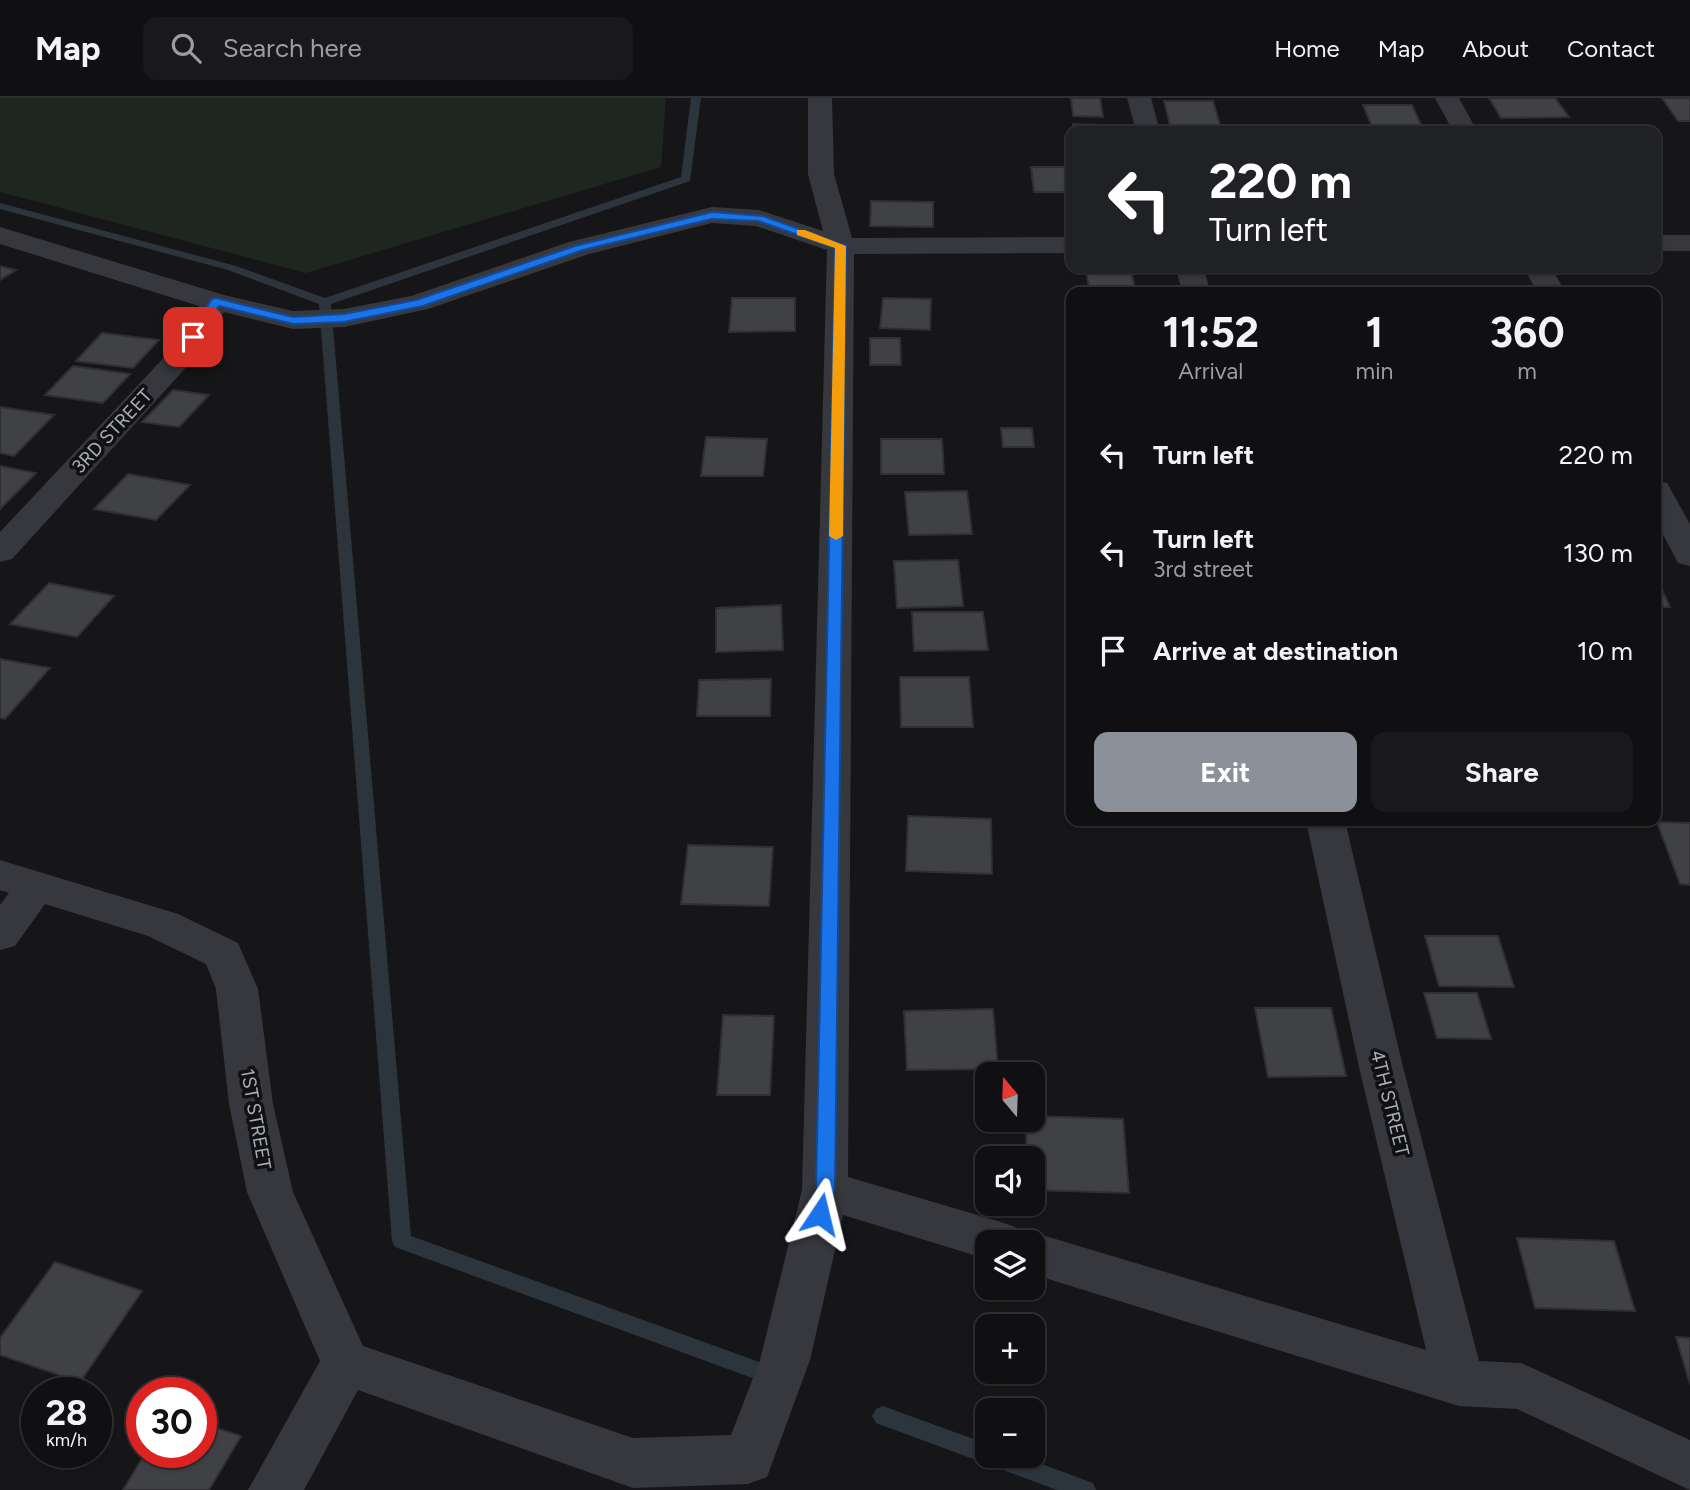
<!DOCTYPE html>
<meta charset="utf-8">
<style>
:root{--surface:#101012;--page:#19191b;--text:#f1f3f6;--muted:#9c9d9f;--line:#303032;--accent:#8c9099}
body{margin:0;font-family:Figtree,sans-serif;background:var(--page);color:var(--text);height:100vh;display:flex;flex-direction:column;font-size:26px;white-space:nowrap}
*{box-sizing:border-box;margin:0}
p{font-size:23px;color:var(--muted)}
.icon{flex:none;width:38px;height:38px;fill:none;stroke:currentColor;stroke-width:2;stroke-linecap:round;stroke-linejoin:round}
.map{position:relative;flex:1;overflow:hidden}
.details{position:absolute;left:1066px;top:189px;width:595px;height:539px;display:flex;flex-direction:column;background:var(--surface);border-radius:14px;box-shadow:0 2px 5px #0004,0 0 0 2px var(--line)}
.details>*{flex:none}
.banner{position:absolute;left:1066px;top:28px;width:595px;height:147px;border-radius:14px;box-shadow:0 2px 5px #0004,0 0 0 2px var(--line);background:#202124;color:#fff;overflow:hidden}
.needle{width:46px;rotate:341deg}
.buttons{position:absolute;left:975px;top:964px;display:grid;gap:14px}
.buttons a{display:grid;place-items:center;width:70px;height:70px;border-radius:14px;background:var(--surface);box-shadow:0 2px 5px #0004,0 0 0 2px var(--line);font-size:35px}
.speed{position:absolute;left:21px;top:1279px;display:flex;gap:14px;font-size:35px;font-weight:700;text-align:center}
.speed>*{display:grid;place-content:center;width:91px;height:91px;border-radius:50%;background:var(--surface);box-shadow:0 2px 5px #0004,0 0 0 2px var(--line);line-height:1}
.speed small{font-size:18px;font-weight:400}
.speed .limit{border:10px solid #d22;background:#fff;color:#111}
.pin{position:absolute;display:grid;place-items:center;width:60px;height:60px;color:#fff;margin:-30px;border-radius:14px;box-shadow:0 4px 10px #0006}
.me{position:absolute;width:77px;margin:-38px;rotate:10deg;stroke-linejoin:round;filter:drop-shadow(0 0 5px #0008)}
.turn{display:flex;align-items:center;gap:24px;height:147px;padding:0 28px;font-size:32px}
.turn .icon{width:91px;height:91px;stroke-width:2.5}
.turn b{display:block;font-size:49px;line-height:60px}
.eta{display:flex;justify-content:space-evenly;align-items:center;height:119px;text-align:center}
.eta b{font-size:42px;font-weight:700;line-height:49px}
.primary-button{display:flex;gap:14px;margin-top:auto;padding:14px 28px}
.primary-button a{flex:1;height:80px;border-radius:14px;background:var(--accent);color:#fff;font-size:28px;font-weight:700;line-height:80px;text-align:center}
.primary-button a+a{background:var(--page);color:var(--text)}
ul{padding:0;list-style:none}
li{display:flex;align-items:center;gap:21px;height:98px;padding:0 28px}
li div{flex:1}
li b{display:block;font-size:26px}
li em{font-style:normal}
header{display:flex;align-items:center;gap:42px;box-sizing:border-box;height:98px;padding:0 35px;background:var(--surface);border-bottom:2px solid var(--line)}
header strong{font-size:33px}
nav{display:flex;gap:38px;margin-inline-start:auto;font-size:24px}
.search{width:490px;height:63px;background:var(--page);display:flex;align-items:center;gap:18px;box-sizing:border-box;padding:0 24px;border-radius:14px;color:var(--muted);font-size:26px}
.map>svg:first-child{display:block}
.green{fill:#1e261f}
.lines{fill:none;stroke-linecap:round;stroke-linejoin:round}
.stream{fill:#2c353c;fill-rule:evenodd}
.building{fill:#404145;stroke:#303034;stroke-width:2}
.minor{fill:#37383d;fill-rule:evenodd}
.route{fill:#1a73e8;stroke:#114b97;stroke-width:2}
.slow{fill:#f59e0b}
.labels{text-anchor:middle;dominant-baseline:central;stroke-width:7;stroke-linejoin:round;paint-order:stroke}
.street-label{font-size:19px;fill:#a8adb8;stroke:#111113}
</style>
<header>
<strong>Map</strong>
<div class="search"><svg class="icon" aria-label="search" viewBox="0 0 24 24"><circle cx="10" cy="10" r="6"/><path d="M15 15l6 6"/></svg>Search here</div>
<nav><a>Home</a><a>Map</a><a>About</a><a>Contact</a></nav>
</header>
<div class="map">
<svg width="1690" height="1392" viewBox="0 0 1690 1392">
<rect width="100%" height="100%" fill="#161618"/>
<polygon class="green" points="0,0 666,0 661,69 306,175 0,94"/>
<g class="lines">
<g class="stream">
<polygon points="691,0 701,0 690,83 331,206 411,1138 762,1265 765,1272 762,1279 755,1281 395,1149 392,1143 319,206 228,172 0,111 0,105 236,168 325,200 681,79"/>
<polygon points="883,1308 987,1346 987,1358 1020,1358 1093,1385 1096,1392 1057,1392 876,1325 872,1318 876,1311"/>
</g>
</g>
<g class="building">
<polygon points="1071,0 1100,0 1103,19 1073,18"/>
<polygon points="1489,0 1555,0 1569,19 1501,20"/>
<polygon points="1662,0 1690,0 1690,23 1678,23"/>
<polygon points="1164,3 1213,3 1220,27 1170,27"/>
<polygon points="1363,7 1412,7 1423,31 1373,31"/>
<polygon points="1073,26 1103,27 1104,33 1074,33"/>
<polygon points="1031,69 1071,69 1071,94 1034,94"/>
<polygon points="871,103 933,104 933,129 870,128"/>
<polygon points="0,168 16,172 0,182"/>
<polygon points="1085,170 1130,170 1136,194 1090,194"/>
<polygon points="1227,192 1301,192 1302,194 1228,194"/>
<polygon points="732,200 795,200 795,233 729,234"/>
<polygon points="883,200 931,201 930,232 880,230"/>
<polygon points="102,235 159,242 133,270 76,263"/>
<polygon points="870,240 900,240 901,267 870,267"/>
<polygon points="73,268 130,276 103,305 45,297"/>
<polygon points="173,292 209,297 179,329 142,324"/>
<polygon points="0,309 54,317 14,358 0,355"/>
<polygon points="1001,330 1032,330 1034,349 1003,349"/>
<polygon points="706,339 767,341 763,378 701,378"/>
<polygon points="881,341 942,341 944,376 881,376"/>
<polygon points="0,368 36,375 0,411"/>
<polygon points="128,376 190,387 156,422 94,411"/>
<polygon points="967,393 972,436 909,437 905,394"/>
<polygon points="958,462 963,508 897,510 894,463"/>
<polygon points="1656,479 1670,509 1656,509"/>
<polygon points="49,485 114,498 77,539 10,526"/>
<polygon points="781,507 783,552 716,554 716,510"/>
<polygon points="912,514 983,514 988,552 914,553"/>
<polygon points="0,561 50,570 5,621 0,620"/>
<polygon points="900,579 969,579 973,629 901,629"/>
<polygon points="771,581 770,618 697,618 699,582"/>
<polygon points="908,718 991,721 992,776 906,773"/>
<polygon points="1657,724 1690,725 1690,787 1680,786"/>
<polygon points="688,747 773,749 769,808 681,806"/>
<polygon points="1425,838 1498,838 1514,889 1439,888"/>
<polygon points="1424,895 1477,895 1491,941 1437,940"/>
<polygon points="1255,910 1331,910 1346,978 1268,979"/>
<polygon points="993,911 998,971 907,972 904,913"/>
<polygon points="723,917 774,918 770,997 717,997"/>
<polygon points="1032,1018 1123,1021 1129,1095 1032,1092 1032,1060 1027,1060 1026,1022 1032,1022"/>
<polygon points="1517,1140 1614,1143 1635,1213 1535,1210"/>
<polygon points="55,1164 142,1193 80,1284 0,1257 0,1240"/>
<polygon points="1676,1239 1690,1240 1690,1286"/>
<polygon points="201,1325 241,1338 209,1392 123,1392 146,1354 201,1354"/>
</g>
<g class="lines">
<g class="minor">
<polygon points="808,0 832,0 834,76 852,140 1071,139 1071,155 854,156 848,1079 998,1123 1015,1129 1019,1139 1032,1134 1426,1252 1359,969 1306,723 1345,723 1403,969 1479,1263 1521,1265 1690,1342 1690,1392 1517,1311 1459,1308 1032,1176 1032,1144 987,1144 987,1161 843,1117 810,1262 767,1379 748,1386 633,1390 358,1292 304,1392 248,1392 320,1263 247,1094 229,1006 216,891 206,866 148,838 45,806 15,848 0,852 0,807 9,795 0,792 0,762 178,816 238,845 258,891 273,1006 293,1094 363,1248 633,1340 731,1337 760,1262 802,1092 827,152 756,128 712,125 589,156 428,211 344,229 293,231 224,214 192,263 12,461 0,464 0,434 171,252 199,208 0,146 0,129 224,197 293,213 344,211 411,198 569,144 712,109 759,112 823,133 808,76"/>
<polygon points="1127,0 1151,0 1160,33 1136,33"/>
<polygon points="1435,0 1459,0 1477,33 1453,33"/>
<rect x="1656" y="137" width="34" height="16"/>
<polygon points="1176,170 1204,170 1210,194 1182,194"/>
<polygon points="1524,170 1552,170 1565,194 1537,194"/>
<polygon points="1656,382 1667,385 1690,426 1690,468 1678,465 1656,423"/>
</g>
</g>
<polygon class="route" points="712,114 763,118 846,148 835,1091 826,1122 820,1124 813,1122 810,1116 816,1091 835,150 758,123 712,121 583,152 423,208 344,224 293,226 219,208 198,242 187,239 212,201 216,200 293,219 344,216 416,202 575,148"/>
<polygon class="slow" points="797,132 805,132 846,148 843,438 836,442 829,438 835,150 797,137"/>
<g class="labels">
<g class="street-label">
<text transform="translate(112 333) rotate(-47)">3RD STREET</text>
<text transform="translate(1390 1005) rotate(76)">4TH STREET</text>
<text transform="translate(256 1021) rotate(80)">1ST STREET</text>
</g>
</g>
</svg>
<div class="buttons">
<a><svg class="needle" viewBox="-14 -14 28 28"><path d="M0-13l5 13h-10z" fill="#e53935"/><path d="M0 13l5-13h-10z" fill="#9c9d9f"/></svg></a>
<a><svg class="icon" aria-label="sound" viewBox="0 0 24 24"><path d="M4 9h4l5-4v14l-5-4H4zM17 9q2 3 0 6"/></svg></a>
<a><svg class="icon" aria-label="layers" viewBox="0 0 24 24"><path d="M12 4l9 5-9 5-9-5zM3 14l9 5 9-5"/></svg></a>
<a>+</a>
<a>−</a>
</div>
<div class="speed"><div>28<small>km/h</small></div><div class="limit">30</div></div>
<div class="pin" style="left:193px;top:239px;background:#d93025"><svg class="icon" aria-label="arrive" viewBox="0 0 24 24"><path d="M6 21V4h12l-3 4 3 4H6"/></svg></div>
<svg class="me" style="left:820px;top:1116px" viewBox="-20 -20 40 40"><path d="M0-17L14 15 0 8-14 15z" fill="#1a73e8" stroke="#fff" stroke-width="4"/></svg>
<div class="banner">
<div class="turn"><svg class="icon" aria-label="left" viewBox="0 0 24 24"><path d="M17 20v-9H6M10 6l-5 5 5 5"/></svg><div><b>220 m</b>Turn left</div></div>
</div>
<section class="details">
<div class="eta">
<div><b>11:52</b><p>Arrival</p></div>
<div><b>1</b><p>min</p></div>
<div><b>360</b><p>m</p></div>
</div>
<ul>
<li><svg class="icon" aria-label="left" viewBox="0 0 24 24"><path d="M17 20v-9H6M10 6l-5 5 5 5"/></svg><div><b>Turn left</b></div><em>220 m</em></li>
<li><svg class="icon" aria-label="left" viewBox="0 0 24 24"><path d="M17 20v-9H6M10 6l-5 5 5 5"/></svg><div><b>Turn left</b><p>3rd street</p></div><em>130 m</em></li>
<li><svg class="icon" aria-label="arrive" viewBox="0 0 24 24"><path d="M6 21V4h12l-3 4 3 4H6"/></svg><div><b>Arrive at destination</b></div><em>10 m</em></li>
</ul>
<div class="primary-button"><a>Exit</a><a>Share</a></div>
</section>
</div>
